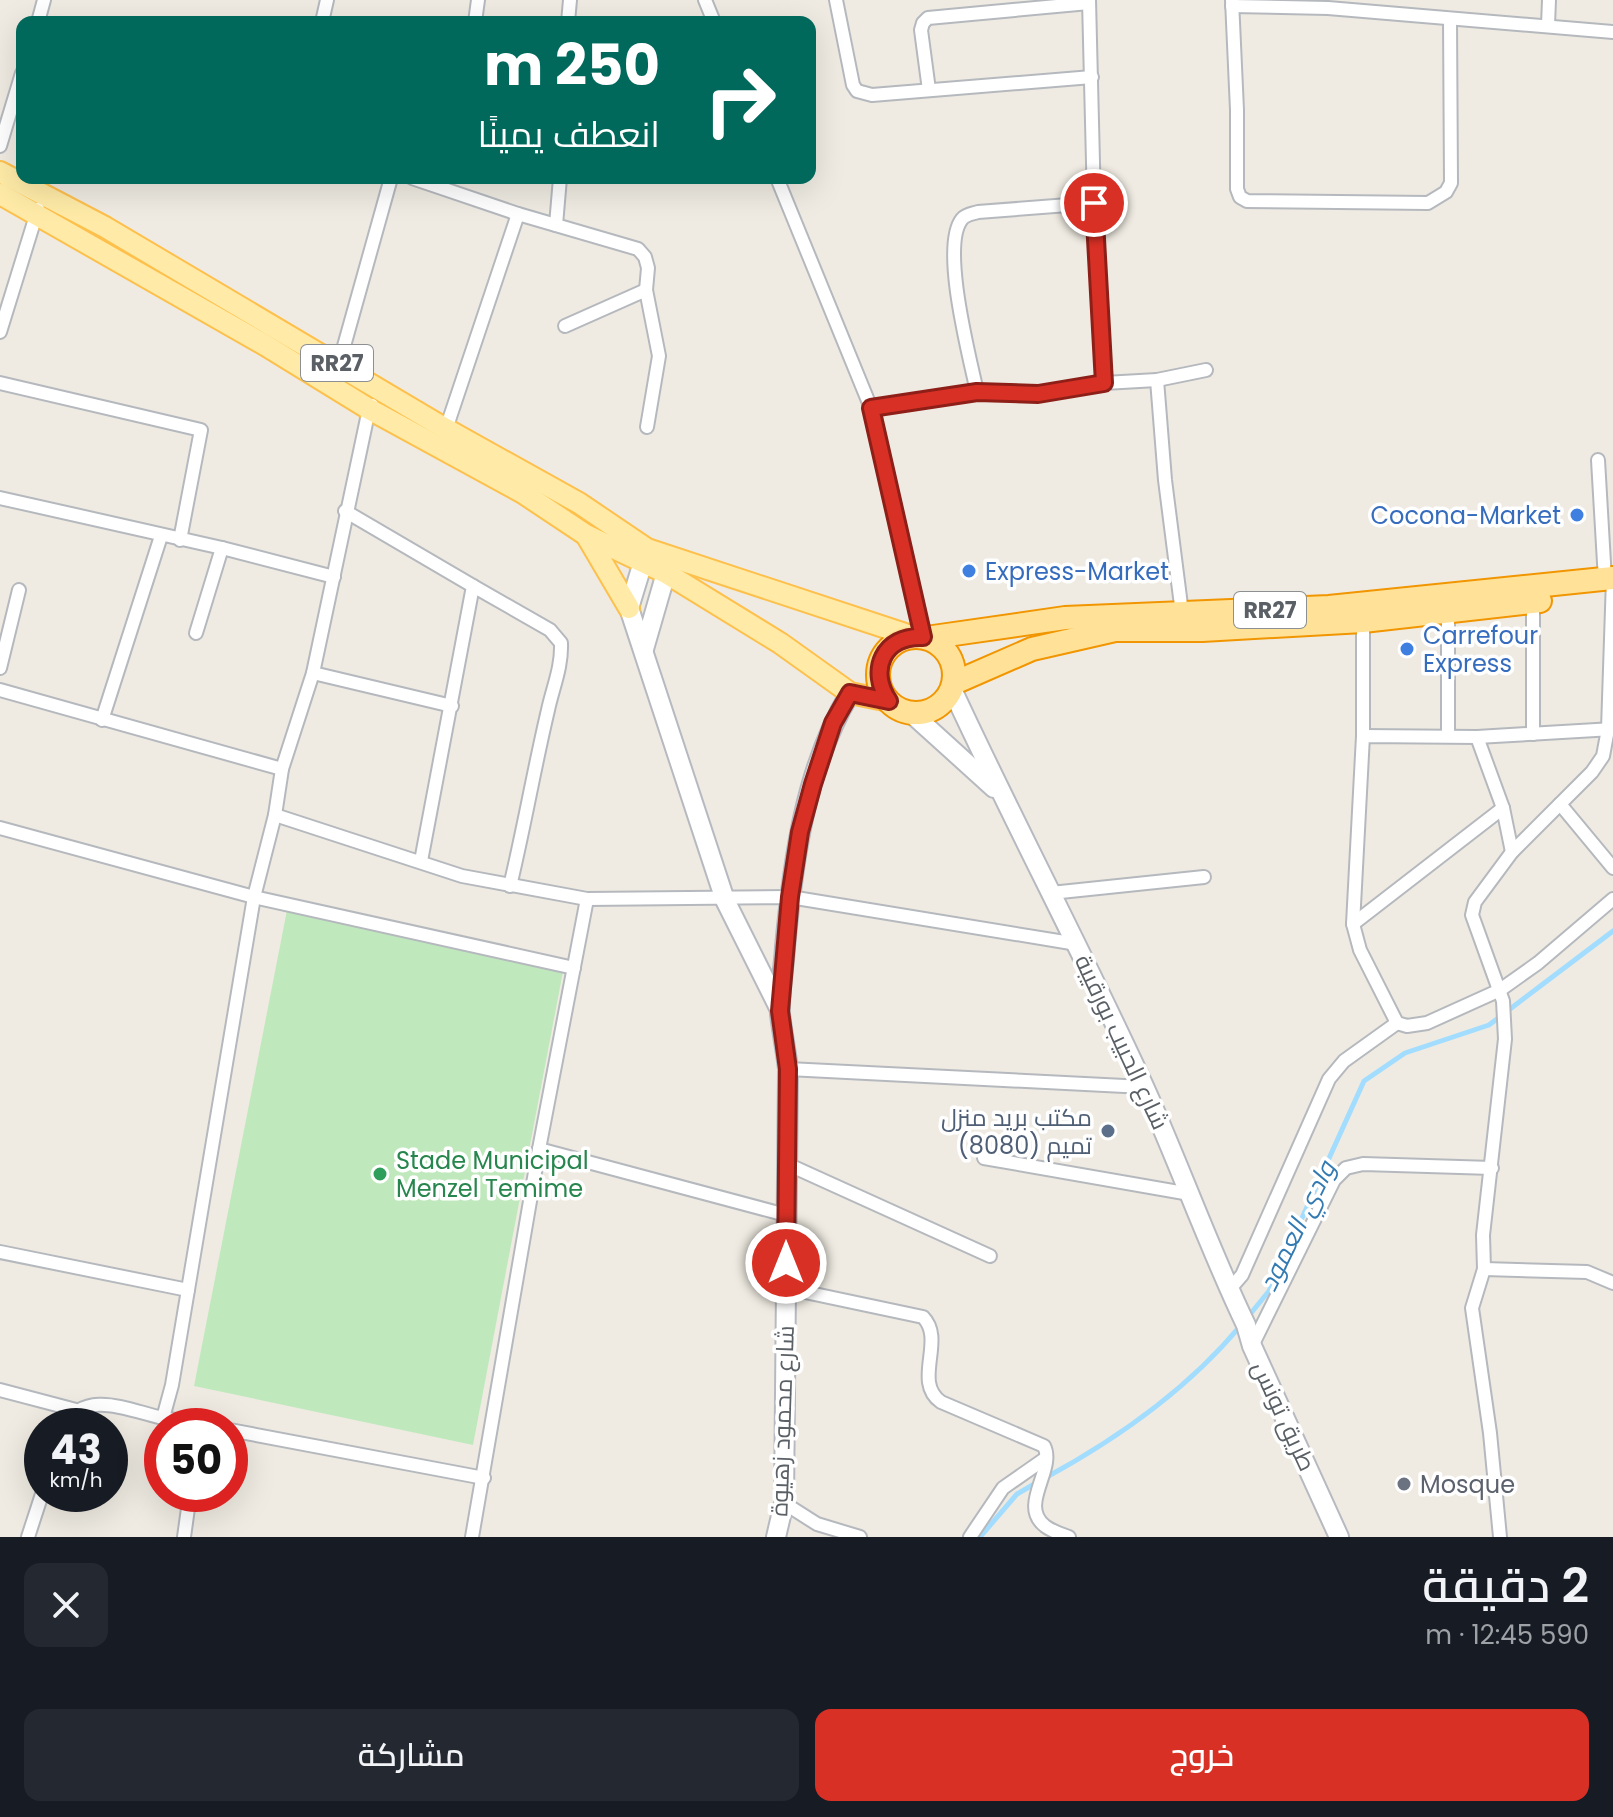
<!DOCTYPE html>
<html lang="ar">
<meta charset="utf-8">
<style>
:root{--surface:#171b24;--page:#242831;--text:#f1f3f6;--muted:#9ea1a6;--accent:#d93025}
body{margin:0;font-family:Poppins,Cairo,sans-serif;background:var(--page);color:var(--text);direction:rtl;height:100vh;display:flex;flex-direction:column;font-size:30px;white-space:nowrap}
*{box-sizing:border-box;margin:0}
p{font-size:26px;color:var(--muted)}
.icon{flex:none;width:44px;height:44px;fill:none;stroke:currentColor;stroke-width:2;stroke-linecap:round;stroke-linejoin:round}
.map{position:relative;height:1537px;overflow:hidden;direction:ltr}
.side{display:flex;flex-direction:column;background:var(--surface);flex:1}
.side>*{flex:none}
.top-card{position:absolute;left:16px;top:16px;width:800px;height:168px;border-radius:16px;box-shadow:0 8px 32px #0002;direction:rtl;background:#00695c;color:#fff;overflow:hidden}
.speed{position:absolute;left:24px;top:1408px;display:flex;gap:16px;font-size:40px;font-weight:700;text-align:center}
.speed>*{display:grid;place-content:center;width:104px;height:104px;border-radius:50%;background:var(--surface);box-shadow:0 8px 32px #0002;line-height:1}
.speed small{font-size:20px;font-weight:400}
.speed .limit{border:12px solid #d22;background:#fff;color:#111}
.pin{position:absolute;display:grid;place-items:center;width:68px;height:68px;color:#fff;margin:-34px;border:4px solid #fff;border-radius:50%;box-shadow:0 2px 8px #0007}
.me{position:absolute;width:88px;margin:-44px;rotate:0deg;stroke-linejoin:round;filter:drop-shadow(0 0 6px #0008)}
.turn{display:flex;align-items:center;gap:28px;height:168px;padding:0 24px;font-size:36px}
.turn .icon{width:104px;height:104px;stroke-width:2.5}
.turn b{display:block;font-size:56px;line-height:68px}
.round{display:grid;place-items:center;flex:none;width:84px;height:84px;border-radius:16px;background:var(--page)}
.overview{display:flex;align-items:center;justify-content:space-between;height:136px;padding:0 24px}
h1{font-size:48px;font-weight:600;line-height:60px}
.cta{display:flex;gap:16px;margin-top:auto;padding:16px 24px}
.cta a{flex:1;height:92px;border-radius:16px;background:var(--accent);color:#fff;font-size:32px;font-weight:600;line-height:92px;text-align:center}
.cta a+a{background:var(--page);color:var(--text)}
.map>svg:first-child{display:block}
.green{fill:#bfe9bc}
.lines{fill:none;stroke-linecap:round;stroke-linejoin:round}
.stream{stroke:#a2ddff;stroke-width:5}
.minor-casing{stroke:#b5b9be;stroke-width:16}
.secondary-casing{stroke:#b6bac0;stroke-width:22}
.primary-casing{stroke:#fec04c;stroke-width:24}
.trunk-casing{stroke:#f19500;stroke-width:26}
.minor{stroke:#fff;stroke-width:12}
.secondary{stroke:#fff;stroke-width:18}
.primary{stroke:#ffeba7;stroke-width:20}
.trunk{stroke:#ffe298;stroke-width:22}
.route-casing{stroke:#8d1f18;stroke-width:20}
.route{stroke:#d93025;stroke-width:14}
.shop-dot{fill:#3f7fe0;stroke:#fff;stroke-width:3}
.service-dot{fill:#5c6f8a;stroke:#fff;stroke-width:3}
.leisure-dot{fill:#2e9e5b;stroke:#fff;stroke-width:3}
.worship-dot{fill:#6b7280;stroke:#fff;stroke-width:3}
.labels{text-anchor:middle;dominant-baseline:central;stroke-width:7;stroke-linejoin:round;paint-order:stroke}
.shield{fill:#fff;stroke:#8c9093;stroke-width:2}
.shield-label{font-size:22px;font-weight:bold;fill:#5a6065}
.shop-label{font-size:24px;fill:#366cbe;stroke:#fff;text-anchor:start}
.street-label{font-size:24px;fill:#5a6065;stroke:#fff}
.service-label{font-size:24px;fill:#4e5e75;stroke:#fff;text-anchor:end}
.leisure-label{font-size:24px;fill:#27864d;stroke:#fff;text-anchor:start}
.worship-label{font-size:24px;fill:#5b616d;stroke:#fff;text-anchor:start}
.water-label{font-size:26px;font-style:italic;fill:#337ab2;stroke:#fff}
</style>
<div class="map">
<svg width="1613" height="1537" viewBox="0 0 1613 1537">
<rect width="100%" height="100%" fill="#efebe2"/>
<polygon class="green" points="288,905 565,961 473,1445 194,1386"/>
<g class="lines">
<g class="stream">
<polyline points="1247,1318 1269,1291 1364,1081 1405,1053 1489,1025 1613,931"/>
<path d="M1045,1478C1117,1439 1188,1389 1241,1325"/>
<polyline points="980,1537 1017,1494 1036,1483"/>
</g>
<defs>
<g id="minor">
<polyline points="705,0 714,22"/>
<polyline points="836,0 853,85 857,91 872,95 1092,77"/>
<polyline points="1089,0 1094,203 1104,383"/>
<polyline points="1232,0 1237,110 1237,189 1240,197 1247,201 1428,203 1446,192 1451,183 1450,19"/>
<polyline points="1232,6 1328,8 1613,32"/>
<polyline points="38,22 44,0"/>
<polyline points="322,22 327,0"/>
<polyline points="475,22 478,0"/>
<polyline points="568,22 570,0"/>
<polyline points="1548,25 1549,0"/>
<polyline points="929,90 921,30 923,23 928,18 1089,3"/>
<polyline points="0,146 22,73"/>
<polyline points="412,178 518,214 638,249 645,257 648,268 646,290 659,356 647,427"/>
<polyline points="777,178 871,408 923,637"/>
<polyline points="556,225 560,178"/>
<polyline points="565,326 646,290"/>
<polyline points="0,332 38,209"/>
<polyline points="339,364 391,178"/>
<polyline points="1157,380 1165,480 1182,613"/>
<polyline points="0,383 201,430 180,540"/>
<path d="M977,392C970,358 940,246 962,219C966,214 972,214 978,212L1094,203"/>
<polyline points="871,408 977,392 1038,394 1104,383 1157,380 1206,370"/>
<polyline points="446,429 518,214"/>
<polyline points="1598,460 1605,580"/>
<polyline points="0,498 222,548 334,577"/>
<polyline points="345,511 473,586 421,861"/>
<path d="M473,586L550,630L561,643C562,667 553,687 548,710C534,769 524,828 510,886"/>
<polyline points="1533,602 1533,734"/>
<polyline points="1363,621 1363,736"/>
<polyline points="196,633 222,548"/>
<polyline points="0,668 19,590"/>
<polyline points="313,673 452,706"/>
<polyline points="0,690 282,769"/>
<polyline points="102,720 161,536"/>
<polyline points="1613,729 1477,737 1363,736 1353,924 1360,950 1397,1023 1407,1026 1427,1023 1500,990 1538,963 1613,899"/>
<polyline points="1448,736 1448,611"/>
<polyline points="1477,737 1503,808 1512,852"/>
<polyline points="1560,804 1613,868"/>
<polyline points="275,815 462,876 587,899 790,897 1077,944"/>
<polyline points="0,828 254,897 574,968"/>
<polyline points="1051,893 1204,877"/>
<polyline points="1353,924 1503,808"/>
<polyline points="788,1069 1144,1087"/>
<polyline points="539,1149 786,1215"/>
<polyline points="984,1158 1190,1194"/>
<polyline points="787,1164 990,1256"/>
<polyline points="0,1252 188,1290"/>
<polyline points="1484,1269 1587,1272 1613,1283"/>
<path d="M786,1288L923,1317C946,1340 912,1382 941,1402L1044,1446C1056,1470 1018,1505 1045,1526C1051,1531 1061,1534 1069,1537"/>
<polyline points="1229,1290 1242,1275 1329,1079 1344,1061 1397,1023"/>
<polyline points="1252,1346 1334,1180 1346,1168 1363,1164 1492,1168"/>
<polyline points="0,1390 76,1410"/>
<polyline points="163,1418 210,1426"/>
<path d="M65,1426C85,1388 130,1411 163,1418L172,1385L254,897L275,815L282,769L313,673L369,409L372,405"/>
<polyline points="230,1430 484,1478"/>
<polyline points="784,1503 817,1524 860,1537"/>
<polyline points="28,1537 42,1494"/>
<polyline points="184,1537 190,1494"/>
<polyline points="472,1537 539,1149 587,899"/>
<polyline points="970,1537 1003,1488 1046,1458"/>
<polyline points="1500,1537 1490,1433 1472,1308 1484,1269 1483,1235 1505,1039 1503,1001 1472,915 1475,902 1512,852 1592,772 1603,756 1608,729 1613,579"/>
</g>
<g id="secondary">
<polyline points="647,549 629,608 725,900 779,1008"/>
<polyline points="644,649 670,559"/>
<path d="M952,689C1013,821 1082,951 1143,1084C1179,1163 1208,1246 1246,1325L1252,1346L1339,1537"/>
<polyline points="910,712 994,788"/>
<path d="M776,1537L784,1503L788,1069C786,1051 782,1032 780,1014C779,992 784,968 785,947C793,860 805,769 850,693"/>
</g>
<g id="primary">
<polyline points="0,172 105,227 446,429 579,503 647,549 914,637"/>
<polyline points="0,194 265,345 369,409 523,493 586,535 666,573 780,643 850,693 889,701"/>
<polyline points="586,535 629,608"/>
</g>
<g id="trunk">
<circle cx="916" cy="675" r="38"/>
<polyline points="926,638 1065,618 1329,607 1613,578"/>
<polyline points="954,683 1032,649 1115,630 1202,630 1363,621 1540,601"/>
</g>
</defs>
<use href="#minor" class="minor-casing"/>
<use href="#secondary" class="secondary-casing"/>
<use href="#primary" class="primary-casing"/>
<use href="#trunk" class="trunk-casing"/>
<use href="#minor" class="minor"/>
<use href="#secondary" class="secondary"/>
<use href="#primary" class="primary"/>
<use href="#trunk" class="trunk"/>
</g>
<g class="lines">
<defs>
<path id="route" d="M786,1263L788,1069L780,1011L790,897L800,832L813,784L833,723L850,693L889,701C868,671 883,635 923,637L871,408L977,392L1038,394L1104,383L1094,203"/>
</defs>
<use href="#route" class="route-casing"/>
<use href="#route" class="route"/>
</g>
<g class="shop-dot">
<circle cx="1577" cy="515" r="8"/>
<circle cx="969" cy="571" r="8"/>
<circle cx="1407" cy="649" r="8"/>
</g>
<circle class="service-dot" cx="1108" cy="1131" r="8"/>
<circle class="leisure-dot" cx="380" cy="1174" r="8"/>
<circle class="worship-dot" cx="1404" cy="1484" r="8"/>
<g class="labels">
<g class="shield">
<rect x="301" y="345" width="72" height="36" rx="6"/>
<rect x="1234" y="592" width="72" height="36" rx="6"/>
</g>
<g class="shield-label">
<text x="337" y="363">RR27</text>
<text x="1270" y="610">RR27</text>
</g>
<g class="shop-label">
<text x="1561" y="515" text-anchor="end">Cocona-Market</text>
<text x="985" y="571">Express-Market</text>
<text x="1423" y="635">Carrefour<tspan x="1423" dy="28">Express</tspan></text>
</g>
<g class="street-label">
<text transform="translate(1122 1042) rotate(65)">شارع الحبيب بورقيبة</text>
<text transform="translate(1284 1416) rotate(65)">طريق تونس</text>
<text transform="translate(782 1421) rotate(-88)">شارع محمود زهيوة</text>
</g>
<g class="service-label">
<text x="1092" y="1117">مكتب بريد منزل<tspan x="1092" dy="28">تميم (8080)</tspan></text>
</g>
<g class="leisure-label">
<text x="396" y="1160">Stade Municipal<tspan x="396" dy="28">Menzel Temime</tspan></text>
</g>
<g class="worship-label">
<text x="1420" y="1484">Mosque</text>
</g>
<g class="water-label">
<text transform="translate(1297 1226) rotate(-64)">وادي العمود</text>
</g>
</g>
</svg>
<div class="speed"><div>43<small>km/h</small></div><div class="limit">50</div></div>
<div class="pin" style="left:1094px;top:203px;background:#d93025"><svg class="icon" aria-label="arrive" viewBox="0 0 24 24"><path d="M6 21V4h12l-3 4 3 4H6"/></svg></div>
<svg class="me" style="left:786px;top:1263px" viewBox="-20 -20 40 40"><circle r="17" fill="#d93025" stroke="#fff" stroke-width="3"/><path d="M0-11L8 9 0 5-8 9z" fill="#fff"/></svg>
<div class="top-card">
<div class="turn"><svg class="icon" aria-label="right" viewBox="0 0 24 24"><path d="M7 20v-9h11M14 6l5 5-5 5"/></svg><div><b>250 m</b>انعطف يمينًا</div></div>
</div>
</div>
<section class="side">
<div class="overview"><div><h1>2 دقيقة</h1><p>590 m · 12:45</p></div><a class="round"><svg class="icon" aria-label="close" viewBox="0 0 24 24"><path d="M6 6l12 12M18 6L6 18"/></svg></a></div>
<div class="cta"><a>خروج</a><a>مشاركة</a></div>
</section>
